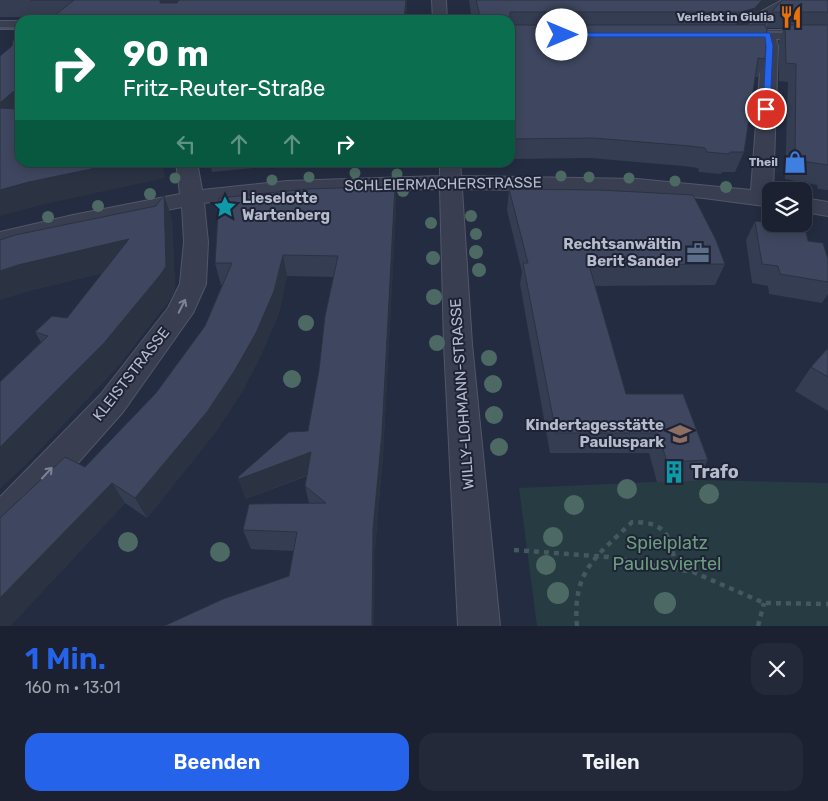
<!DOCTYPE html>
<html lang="de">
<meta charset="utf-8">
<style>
:root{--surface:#1b2131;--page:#242939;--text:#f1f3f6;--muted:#a0a3ab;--line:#393e4d;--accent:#2563eb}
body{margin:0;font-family:Rubik,sans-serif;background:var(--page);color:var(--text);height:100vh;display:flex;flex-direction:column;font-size:19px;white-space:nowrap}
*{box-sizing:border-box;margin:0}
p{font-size:16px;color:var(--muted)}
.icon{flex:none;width:28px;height:28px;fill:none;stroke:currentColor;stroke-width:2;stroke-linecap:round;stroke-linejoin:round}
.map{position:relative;height:626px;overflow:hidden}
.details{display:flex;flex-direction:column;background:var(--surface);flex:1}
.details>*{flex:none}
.hud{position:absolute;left:15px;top:15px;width:500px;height:152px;border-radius:15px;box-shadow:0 2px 12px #0003,0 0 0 1px var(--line);background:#0b6e4f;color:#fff;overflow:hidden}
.fabs{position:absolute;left:762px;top:182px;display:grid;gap:10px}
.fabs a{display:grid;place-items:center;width:50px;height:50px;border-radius:10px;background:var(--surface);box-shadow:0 2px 12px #0003,0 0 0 1px var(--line);font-size:25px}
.pin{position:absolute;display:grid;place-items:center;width:42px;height:42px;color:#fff;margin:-21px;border:2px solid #fff;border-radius:50%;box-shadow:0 1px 5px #0007}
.me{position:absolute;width:55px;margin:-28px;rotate:90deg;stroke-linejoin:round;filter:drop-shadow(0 0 4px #0008)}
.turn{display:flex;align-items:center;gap:18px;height:105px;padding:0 25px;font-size:22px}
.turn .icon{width:65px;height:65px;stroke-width:2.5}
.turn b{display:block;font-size:35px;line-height:42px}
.lanes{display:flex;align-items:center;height:48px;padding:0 25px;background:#0003;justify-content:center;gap:25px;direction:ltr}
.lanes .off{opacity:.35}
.round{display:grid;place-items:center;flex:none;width:52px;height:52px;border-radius:15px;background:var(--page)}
.summary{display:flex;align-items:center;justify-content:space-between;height:85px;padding:0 25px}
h1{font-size:30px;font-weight:600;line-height:38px;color:var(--accent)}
.primary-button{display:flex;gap:10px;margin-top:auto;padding:10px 25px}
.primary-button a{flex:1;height:58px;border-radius:15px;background:var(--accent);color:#fff;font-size:20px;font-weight:600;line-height:58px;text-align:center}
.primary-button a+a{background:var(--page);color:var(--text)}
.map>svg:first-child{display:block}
.green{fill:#273b42}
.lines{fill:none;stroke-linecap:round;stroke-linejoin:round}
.minor-casing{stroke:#515768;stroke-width:2}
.path{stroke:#45585f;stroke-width:4.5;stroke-dasharray:5 5;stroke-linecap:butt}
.minor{fill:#393f51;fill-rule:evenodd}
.tram{stroke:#5b6278;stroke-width:1}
.tree{fill:#4c6a63}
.wall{fill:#353d52}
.shaded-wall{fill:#2b3242}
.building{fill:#3e475f;stroke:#2b3242}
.oneway{stroke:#7d8394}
.route{fill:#2563eb;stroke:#184099}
.labels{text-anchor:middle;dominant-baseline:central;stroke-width:4;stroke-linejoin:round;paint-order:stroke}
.far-poi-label{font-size:12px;font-weight:bold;fill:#b5bbcb;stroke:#1e2436;text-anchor:end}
.street-label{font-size:15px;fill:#b5bbcb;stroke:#1e2436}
.poi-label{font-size:15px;font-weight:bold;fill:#b5bbcb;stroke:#1e2436;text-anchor:end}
.near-poi-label{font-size:18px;font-weight:bold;fill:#b5bbcb;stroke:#1e2436;text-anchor:start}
.near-park-label{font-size:18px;fill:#6c9d7e;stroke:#1e2436}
</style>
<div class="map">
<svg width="828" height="626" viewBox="0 0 828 626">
<rect width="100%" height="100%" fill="#242c41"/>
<polygon class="green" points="698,480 828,483 828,626 537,626 519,488"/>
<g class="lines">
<defs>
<g id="minor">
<polygon points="432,0 446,0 447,20 433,20"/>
<path d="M782,0H799L772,17L763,30H828V40L776,39L778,46L773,191H771V207L704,198L637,192L462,189L472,344L500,626H458L444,344L440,189C361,190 282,191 204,203L208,242L206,284L193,313L123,412L30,517L13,532L0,537V497L101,394L168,308L180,284L184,242L182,207L73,229L0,248V232L73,215L180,194L176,162H197L202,190L287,181L440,176V162H460L461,176L637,179L751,190L762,46L760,39L725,37L722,34L725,31L747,28L762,11Z"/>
<rect x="0" y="21" width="20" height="8"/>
<polygon points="804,198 828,202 828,216 804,212"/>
</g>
</defs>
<use href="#minor" class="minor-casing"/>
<g class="path">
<polyline points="514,550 608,557 693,572 764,603 828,604"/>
<path d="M577,626C572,571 596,557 632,522C670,522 669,538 677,570"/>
<polyline points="758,626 764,603"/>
</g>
<use href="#minor" class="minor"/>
<g class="tram">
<polyline points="0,28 20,28"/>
<polyline points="752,32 797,32"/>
</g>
</g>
<g class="tree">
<circle cx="355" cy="173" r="5.5"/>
<circle cx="397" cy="174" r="5.5"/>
<circle cx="561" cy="176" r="5.5"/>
<circle cx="309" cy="177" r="5.5"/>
<circle cx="589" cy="177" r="5.5"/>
<circle cx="175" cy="178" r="5.5"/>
<circle cx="629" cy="178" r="5.5"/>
<circle cx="272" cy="180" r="5.5"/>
<circle cx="675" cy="181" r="5.5"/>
<circle cx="726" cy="187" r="6"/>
<circle cx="403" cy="191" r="6"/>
<circle cx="150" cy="194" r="6"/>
<circle cx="98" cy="206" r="6"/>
<circle cx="471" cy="216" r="6"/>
<circle cx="48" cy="217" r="6"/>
<circle cx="431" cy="223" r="6"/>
<circle cx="476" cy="234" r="6"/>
<circle cx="476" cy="252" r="7"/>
<circle cx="433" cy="258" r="7"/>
<circle cx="479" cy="270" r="7"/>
<circle cx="434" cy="297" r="8"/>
<circle cx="306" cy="323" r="8"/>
<circle cx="437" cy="343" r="8"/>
<circle cx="489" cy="358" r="8"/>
<circle cx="292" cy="379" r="9"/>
<circle cx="493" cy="384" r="9"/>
<circle cx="494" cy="415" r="9"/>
<circle cx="499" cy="447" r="9"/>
<circle cx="627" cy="489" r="10"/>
<circle cx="709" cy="494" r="10"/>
<circle cx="574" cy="505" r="10"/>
<circle cx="553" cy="537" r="10"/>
<circle cx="128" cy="542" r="10"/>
<circle cx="220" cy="552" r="10"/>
<circle cx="546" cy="565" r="10"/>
<circle cx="558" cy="593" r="11"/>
<circle cx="665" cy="603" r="11"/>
</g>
<g class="wall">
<polygon points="0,0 178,0 176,3 407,0 406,20 49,20 51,18 36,18 35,17 0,17"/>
<polygon points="469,0 778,0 761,9 749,24 747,25 766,28 772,12 828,0 828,190 818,189 817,185 785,179 788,82 779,81 779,42 784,28 766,28 765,59 758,77 755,77 744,152 735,172 722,172 721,174 699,172 698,168 683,166 590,158 510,159 510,20 476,20 475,14 471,14"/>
<polygon points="210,162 317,162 212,172"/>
<polygon points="395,186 396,208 383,454 375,549 289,576 294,551 251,549 243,530 309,503 305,486 307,476 246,499 238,477 308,431 319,370 333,277 287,276 279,313 261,355 242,392 215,433 147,518 125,503 10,626 0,626 85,467 156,393 205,326 222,285 221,285 215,263"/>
<polygon points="509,189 725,264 715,285 595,286 626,394 708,460 696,481 657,482 649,453 550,453 520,284 522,272 507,210"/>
<polygon points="172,219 175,290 170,299 117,367 26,464 0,488 0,382 41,342 35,332 67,318 103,273 33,290"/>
<polygon points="755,221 808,241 828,259 828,294 822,303 769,294 768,286 752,283 746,240"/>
<polygon points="828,348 828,411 795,391 811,367"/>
</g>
<g class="shaded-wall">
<polygon points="160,0 178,0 164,19 160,3"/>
<polygon points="406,0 407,0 406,20 404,20"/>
<polygon points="762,0 778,0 761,9 749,24 735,28 741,12"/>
<polygon points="20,86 20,116 0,119 0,103"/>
<polygon points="124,162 163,162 165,178 41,205 0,216 0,190 29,182"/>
<polygon points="395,186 396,208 383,454 375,549 374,626 372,626 373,530"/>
<polygon points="164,195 172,219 175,290 170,299 117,367 26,464 0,488 0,447"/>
<polygon points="129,239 139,264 33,290 0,300 0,271 18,265"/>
<polygon points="283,255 287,276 279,313 261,355 242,392 215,433 147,518 135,498"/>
<polygon points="311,452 315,472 246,499 239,479"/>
<polygon points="112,483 125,503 10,626 0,626 0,598"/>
</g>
<g class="building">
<polygon points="30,0 160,0 160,3 177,3 179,0 406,0 404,20 49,20 74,0"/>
<polygon points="476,0 762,0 755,8 741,12 510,12 510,20 481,20"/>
<polygon points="783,0 828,0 828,12 772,12 780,2"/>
<polygon points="510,23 512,25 765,25 767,29 765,59 758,58 744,152 730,152 729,154 707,152 705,148 690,146 594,138 510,139"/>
<polygon points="785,25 828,25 828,165 795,160 796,64 786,63"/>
<polygon points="13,40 20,40 20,86 0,103 0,56 12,46"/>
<polygon points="0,108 20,109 20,162 124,162 29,182 0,190"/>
<polygon points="395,186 382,433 373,530 372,626 164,626 223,599 289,576 297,532 243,530 249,504 326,503 305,486 311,452 239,479 238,477 289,432 308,431 319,370 325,316 338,256 283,255 274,291 256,333 235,370 207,412 135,498 112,483 0,598 0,518 65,457 85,467 156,393 205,326 232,263 215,263 219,198 308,189"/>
<polygon points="509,189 600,190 693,195 716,240 725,264 589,265 626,394 683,394 708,460 667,462 658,433 556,433 523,263 528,263"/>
<polygon points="164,195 166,266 161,274 104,343 0,447 0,382 48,336 35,332 52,316 67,318 129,239 18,265 0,271 0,240 15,235 156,206"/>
<polygon points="755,221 805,228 808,241 823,243 828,259 828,282 780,274 778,266 762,264"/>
<polygon points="828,348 828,377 811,367"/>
</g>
<defs><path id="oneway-shaft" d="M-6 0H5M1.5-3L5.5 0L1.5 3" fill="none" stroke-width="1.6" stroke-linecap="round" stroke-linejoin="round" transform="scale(1.25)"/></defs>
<g class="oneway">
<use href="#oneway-shaft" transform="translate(182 306) rotate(-63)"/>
<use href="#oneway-shaft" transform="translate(47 473) rotate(-47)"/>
</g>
<polygon class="route" points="562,33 770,33 773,46 770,109 766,111 763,109 766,46 765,37 560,37 560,34"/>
<defs>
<symbol id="restaurant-bare" viewBox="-9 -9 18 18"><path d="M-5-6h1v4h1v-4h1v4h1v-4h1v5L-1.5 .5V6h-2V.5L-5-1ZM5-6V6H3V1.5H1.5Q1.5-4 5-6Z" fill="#e8710a" stroke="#1e2436" stroke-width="2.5" paint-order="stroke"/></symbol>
<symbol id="shop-bare" viewBox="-9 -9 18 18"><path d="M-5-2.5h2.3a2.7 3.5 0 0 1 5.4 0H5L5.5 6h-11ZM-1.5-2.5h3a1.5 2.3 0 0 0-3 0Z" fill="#3f7fe0" stroke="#1e2436" stroke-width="2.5" paint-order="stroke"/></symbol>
<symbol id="sight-bare" viewBox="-9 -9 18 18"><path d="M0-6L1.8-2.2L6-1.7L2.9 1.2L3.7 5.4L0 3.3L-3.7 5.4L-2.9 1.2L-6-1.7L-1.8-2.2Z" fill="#0f9aa8" stroke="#1e2436" stroke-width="2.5" paint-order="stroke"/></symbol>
<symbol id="office-bare" viewBox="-9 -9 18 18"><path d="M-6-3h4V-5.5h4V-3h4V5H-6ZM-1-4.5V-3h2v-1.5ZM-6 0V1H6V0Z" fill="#5c6f8a" stroke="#1e2436" stroke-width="2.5" paint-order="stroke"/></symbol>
<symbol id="school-bare" viewBox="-9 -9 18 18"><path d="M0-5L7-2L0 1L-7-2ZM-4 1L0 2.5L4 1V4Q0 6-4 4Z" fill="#8d6e63" stroke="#1e2436" stroke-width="2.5" paint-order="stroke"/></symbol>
<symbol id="building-bare" viewBox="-9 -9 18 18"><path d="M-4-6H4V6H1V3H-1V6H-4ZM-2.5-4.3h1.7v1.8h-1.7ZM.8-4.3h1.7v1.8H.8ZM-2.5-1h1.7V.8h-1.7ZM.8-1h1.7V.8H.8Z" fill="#0f9aa8" stroke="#1e2436" stroke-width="2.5" paint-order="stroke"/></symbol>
</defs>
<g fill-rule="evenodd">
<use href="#restaurant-bare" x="775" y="1" width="32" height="32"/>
<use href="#shop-bare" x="779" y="146" width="32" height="32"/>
<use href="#sight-bare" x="209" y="191" width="32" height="32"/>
<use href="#office-bare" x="682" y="237" width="32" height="32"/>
<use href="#school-bare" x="664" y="418" width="32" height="32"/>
<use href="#building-bare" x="658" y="456" width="32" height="32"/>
</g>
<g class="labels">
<g class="far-poi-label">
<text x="774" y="17">Verliebt in Giulia</text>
<text x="778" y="162">Theil</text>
</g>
<g class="street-label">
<text transform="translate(443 184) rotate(-1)">SCHLEIERMACHERSTRASSE</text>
<text transform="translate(131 374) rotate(-52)">KLEISTSTRASSE</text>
<text transform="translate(462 394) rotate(-94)">WILLY-LOHMANN-STRASSE</text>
</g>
<g class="poi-label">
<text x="242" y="198" text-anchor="start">Lieselotte<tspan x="242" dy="17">Wartenberg</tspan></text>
<text x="681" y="244">Rechtsanwältin<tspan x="681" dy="17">Berit Sander</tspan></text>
<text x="664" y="425">Kindertagesstätte<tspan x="664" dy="17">Pauluspark</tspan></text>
</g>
<g class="near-poi-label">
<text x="691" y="472">Trafo</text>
</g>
<g class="near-park-label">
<text x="667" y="543">Spielplatz<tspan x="667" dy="21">Paulusviertel</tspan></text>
</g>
</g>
</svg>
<div class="fabs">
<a><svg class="icon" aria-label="layers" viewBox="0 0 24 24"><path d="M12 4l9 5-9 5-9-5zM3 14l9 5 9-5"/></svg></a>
</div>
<div class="pin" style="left:766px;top:109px;background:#d93025"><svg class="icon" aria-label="arrive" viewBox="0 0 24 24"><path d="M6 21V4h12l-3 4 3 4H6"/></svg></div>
<svg class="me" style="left:562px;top:35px" viewBox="-20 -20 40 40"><circle r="19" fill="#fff"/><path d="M0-13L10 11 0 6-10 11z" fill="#2563eb"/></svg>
<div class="hud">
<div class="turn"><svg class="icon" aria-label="right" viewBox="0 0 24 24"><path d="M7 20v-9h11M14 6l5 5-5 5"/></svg><div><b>90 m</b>Fritz-Reuter-Straße</div></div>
<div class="lanes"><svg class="icon off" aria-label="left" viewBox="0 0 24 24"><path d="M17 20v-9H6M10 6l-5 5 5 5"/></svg><svg class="icon off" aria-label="ahead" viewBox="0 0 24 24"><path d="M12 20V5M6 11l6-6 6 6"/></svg><svg class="icon off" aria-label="ahead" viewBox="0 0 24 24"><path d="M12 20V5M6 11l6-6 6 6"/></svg><svg class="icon" aria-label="right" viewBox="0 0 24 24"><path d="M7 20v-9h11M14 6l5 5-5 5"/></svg></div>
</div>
</div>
<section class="details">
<div class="summary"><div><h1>1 Min.</h1><p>160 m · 13:01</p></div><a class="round"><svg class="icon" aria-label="close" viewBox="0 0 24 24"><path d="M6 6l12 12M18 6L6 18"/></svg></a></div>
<div class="primary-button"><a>Beenden</a><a>Teilen</a></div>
</section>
